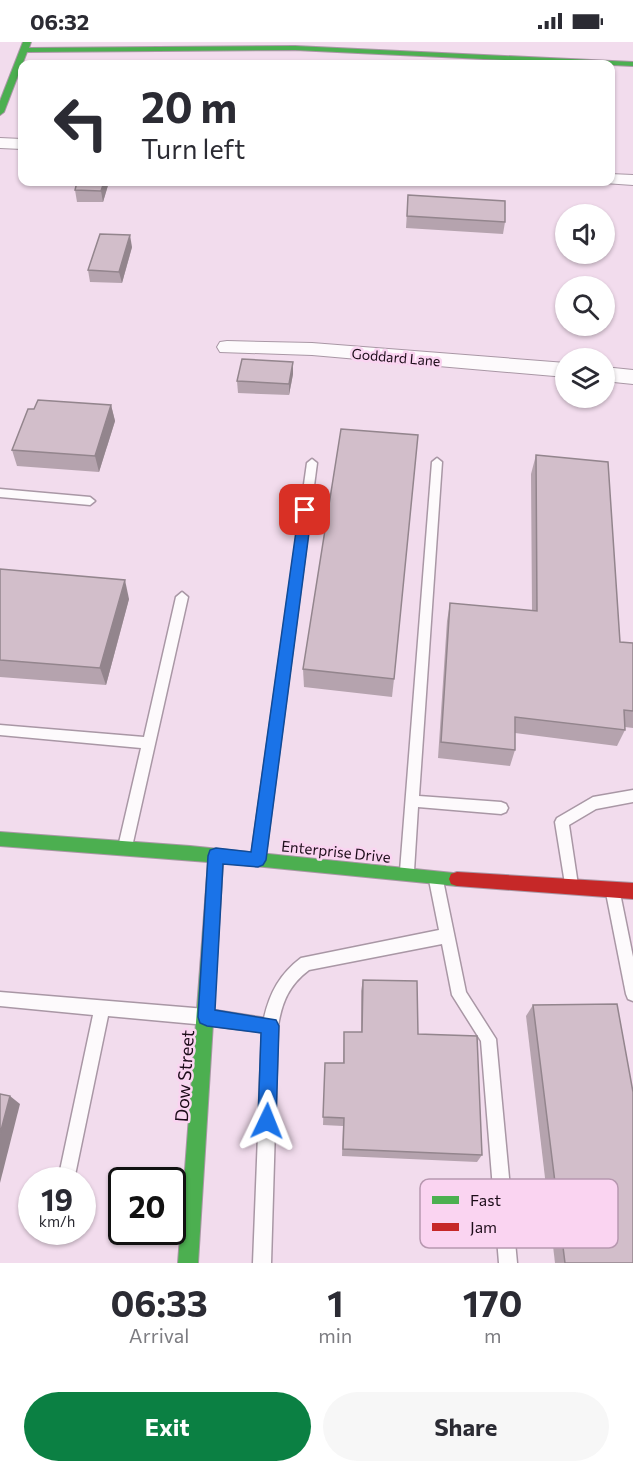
<!DOCTYPE html>
<style>
:root{--surface:#fff;--page:#f7f7f7;--text:#2b2b33;--muted:#7c7c81;--accent:#0b8043}
body{margin:0;font-family:Commissioner,sans-serif;background:var(--page);color:var(--text);height:100vh;display:flex;flex-direction:column;font-size:22px;white-space:nowrap}
*{box-sizing:border-box;margin:0}
p{font-size:20px;color:var(--muted)}
.icon{flex:none;width:33px;height:33px;fill:none;stroke:currentColor;stroke-width:2;stroke-linecap:round;stroke-linejoin:round}
.map{position:relative;height:1221px;overflow:hidden}
.side{display:flex;flex-direction:column;background:var(--surface);flex:1}
.side>*{flex:none}
.banner{position:absolute;left:18px;top:18px;width:597px;height:126px;border-radius:12px;box-shadow:0 2px 4px #0004;background:#fff;color:var(--text);overflow:hidden}
.tools{position:absolute;left:555px;top:162px;display:grid;gap:12px}
.tools a{display:grid;place-items:center;width:60px;height:60px;border-radius:50%;background:var(--surface);box-shadow:0 2px 4px #0004;font-size:30px}
.speed{position:absolute;left:18px;top:1125px;display:flex;gap:12px;font-size:30px;font-weight:700;text-align:center}
.speed>*{display:grid;place-content:center;width:78px;height:78px;border-radius:50%;background:var(--surface);box-shadow:0 2px 4px #0004;line-height:1}
.speed small{font-size:15px;font-weight:400}
.speed .limit{border:3px solid #111;border-radius:9px;background:#fff;color:#111}
.pin{position:absolute;display:grid;place-items:center;width:51px;height:51px;color:#fff;margin:-26px;border-radius:12px;box-shadow:0 3px 9px #0006}
.me{position:absolute;width:66px;margin:-33px;rotate:2deg;stroke-linejoin:round;filter:drop-shadow(0 0 4px #0008)}
.turn{display:flex;align-items:center;gap:21px;height:126px;padding:0 24px;font-size:27px}
.turn .icon{width:78px;height:78px;stroke-width:2.5}
.turn b{display:block;font-size:42px;line-height:51px}
.eta{display:flex;justify-content:space-evenly;align-items:center;height:102px;text-align:center}
.eta b{font-size:36px;font-weight:700;line-height:42px}
.cta{display:flex;gap:12px;margin-top:auto;padding:12px 24px}
.cta a{flex:1;height:69px;border-radius:36px;background:var(--accent);color:#fff;font-size:24px;font-weight:700;line-height:69px;text-align:center}
.cta a+a{background:var(--page);color:var(--text)}
.status{display:flex;justify-content:space-between;align-items:center;height:42px;padding:0 30px;background:var(--surface);direction:ltr}
.status svg{height:16px;fill:currentColor}
.map>svg:first-child{display:block}
.lines{fill:none;stroke-linecap:round;stroke-linejoin:round}
.lane-casing{stroke:#a997a5;stroke-width:3}
.street-casing{stroke:#a997a5;stroke-width:2}
.fast-casing{stroke:#a997a5;stroke-width:2}
.jam-casing{stroke:#a997a5;stroke-width:2}
.lane{fill:#fdfafc;fill-rule:evenodd}
.street{fill:#fdfafc;fill-rule:evenodd}
.fast{fill:#4caf50;fill-rule:evenodd}
.jam{fill:#c62828;fill-rule:evenodd}
.wall{fill:#b5a3ae}
.shaded-wall{fill:#93858d}
.building{fill:#d2beca;stroke:#93858d;stroke-width:1.5}
.route{fill:#1a73e8;stroke:#114b97;stroke-width:1.5}
.labels{text-anchor:middle;dominant-baseline:central;stroke-width:5;stroke-linejoin:round;paint-order:stroke}
.far-street-label{font-size:14px;fill:#1c0c19;stroke:#fad4f1}
.street-label{font-size:15px;fill:#1c0c19;stroke:#fad4f1}
.near-street-label{font-size:18px;fill:#1c0c19;stroke:#fad4f1}
.key{fill:#fad4f1;stroke:#b798b0;stroke-width:1.5}
.key-label{font-size:16px;fill:#1c0c19}
</style>
<div class="status"><b>06:32</b><svg viewBox="0 0 49 12"><path d="M0 12V9h3v3zM5 12V6h3v6zM10 12V3h3v9zM15 12V0h3v12zM26 1h20v11H26zM47 4h2v5h-2z"/></svg></div>
<div class="map">
<svg width="633" height="1221" viewBox="0 0 633 1221">
<rect width="100%" height="100%" fill="#f2dced"/>
<g class="lines">
<defs>
<g id="lane">
<polygon points="437,416 442,420 419,754 501,760 506,762 508,766 506,770 501,772 418,765 414,829 412,834 407,836 402,834 400,829 432,420"/>
<polygon points="312,417 317,421 265,817 263,822 258,823 253,822 251,817 307,421"/>
<polygon points="0,447 90,455 95,459 90,463 0,455"/>
<polygon points="182,550 188,555 132,805 130,809 125,811 120,809 118,805 141,706 0,693 0,683 144,695 176,555"/>
<polygon points="633,748 633,760 596,767 569,783 578,843 576,848 571,850 566,848 555,780 557,776 593,755"/>
<path d="M436,831L441,833L443,838L466,950L496,997L517,1221H499L481,999L452,953L442,902L309,928C289,943 282,960 278,984L271,1221H253L262,990L206,983L108,974L74,1138H58L93,973L0,964V950L206,967L264,976C270,950 280,932 301,916L439,888L429,838L431,833Z"/>
<polygon points="613,844 618,846 620,851 633,915 633,959 628,957 626,952 606,851 608,846"/>
</g>
<g id="street">
<polygon points="0,96 22,97 22,107 0,106"/>
<polygon points="610,132 633,133 633,143 604,141 610,140"/>
<polygon points="227,299 312,301 566,321 566,335 312,313 220,310 217,305 220,300"/>
<polygon points="604,325 633,328 633,342 604,339"/>
</g>
<g id="fast">
<polygon points="23,0 31,0 29,6 295,4 633,20 633,24 295,8 27,10 4,70 0,73 0,59"/>
<polygon points="0,790 190,804 463,832 465,837 463,842 457,844 223,821 198,1221 178,1221 208,820 0,804"/>
</g>
<polygon id="jam" points="457,830 633,841 633,857 457,844 451,842 449,837 451,832"/>
</defs>
<use href="#lane" class="lane-casing"/>
<use href="#street" class="street-casing"/>
<use href="#fast" class="fast-casing"/>
<use href="#jam" class="jam-casing"/>
<use href="#lane" class="lane"/>
<use href="#street" class="street"/>
<use href="#fast" class="fast"/>
<use href="#jam" class="jam"/>
</g>
<g class="wall">
<polygon points="109,140 103,160 77,160 75,148"/>
<polygon points="408,153 505,180 503,192 406,186"/>
<polygon points="132,205 122,241 90,240 88,228"/>
<polygon points="293,332 289,353 238,351 237,339"/>
<polygon points="111,363 115,379 99,430 17,424 12,408 34,367"/>
<polygon points="536,413 620,600 633,601 633,686 625,685 625,688 617,704 515,691 515,708 510,724 438,716 447,579 450,561 532,569 531,432"/>
<polygon points="0,527 129,557 106,643 0,635"/>
<polygon points="303,627 394,637 392,655 304,645"/>
<polygon points="363,938 418,992 482,1113 477,1120 342,1114 343,1084 323,1083 325,1021 343,1021 344,990 361,990 361,949"/>
<polygon points="533,963 633,1221 555,1221 526,974"/>
</g>
<g class="shaded-wall">
<polygon points="104,140 109,140 103,160 101,149"/>
<polygon points="130,193 132,205 122,241 119,230"/>
<polygon points="293,320 293,332 289,353 289,342"/>
<polygon points="111,363 115,379 99,430 95,414"/>
<polygon points="125,538 129,557 106,643 100,626"/>
<polygon points="10,1054 20,1062 0,1141 0,1092"/>
</g>
<g class="building">
<polygon points="77,140 104,140 101,149 75,148"/>
<polygon points="408,153 505,159 505,180 407,174"/>
<polygon points="100,192 130,193 119,230 88,228"/>
<polygon points="242,317 293,320 289,342 237,339"/>
<polygon points="38,358 111,363 95,414 12,408 28,367 34,367"/>
<polygon points="341,387 418,393 394,637 303,627"/>
<polygon points="536,413 608,420 620,600 633,601 633,669 624,668 625,688 515,675 515,708 441,700 450,561 537,569"/>
<polygon points="0,527 125,538 100,626 0,618"/>
<polygon points="363,938 417,939 418,992 477,994 482,1113 343,1107 344,1076 323,1075 325,1021 344,1021 344,990 362,990"/>
<polygon points="617,962 633,1050 633,1221 565,1221 533,963"/>
<polygon points="0,1052 10,1054 0,1092"/>
</g>
<polygon class="route" points="305,464 312,468 266,818 263,823 258,825 223,822 215,968 276,978 279,984 276,1079 273,1085 267,1088 260,1085 258,1079 261,991 207,984 200,981 198,975 208,814 210,808 216,806 251,810 299,468"/>
<g class="labels">
<g class="far-street-label">
<text transform="translate(396 315) rotate(5)">Goddard Lane</text>
</g>
<g class="street-label">
<text transform="translate(336 809) rotate(6)">Enterprise Drive</text>
</g>
<g class="near-street-label">
<text transform="translate(184 1034) rotate(-86)">Dow Street</text>
</g>
</g>
<rect x="420" y="1137" width="198" height="69" rx="9" class="key"/>
<rect x="432" y="1154" width="27" height="8" fill="#4caf50"/>
<rect x="432" y="1181" width="27" height="8" fill="#c62828"/>
<g class="key-label">
<text x="470" y="1164">Fast</text>
<text x="470" y="1191">Jam</text>
</g>
</svg>
<div class="tools">
<a><svg class="icon" aria-label="sound" viewBox="0 0 24 24"><path d="M4 9h4l5-4v14l-5-4H4zM17 9q2 3 0 6"/></svg></a>
<a><svg class="icon" aria-label="search" viewBox="0 0 24 24"><circle cx="10" cy="10" r="6"/><path d="M15 15l6 6"/></svg></a>
<a><svg class="icon" aria-label="layers" viewBox="0 0 24 24"><path d="M12 4l9 5-9 5-9-5zM3 14l9 5 9-5"/></svg></a>
</div>
<div class="speed"><div>19<small>km/h</small></div><div class="limit">20</div></div>
<div class="pin" style="left:305px;top:468px;background:#d93025"><svg class="icon" aria-label="arrive" viewBox="0 0 24 24"><path d="M6 21V4h12l-3 4 3 4H6"/></svg></div>
<svg class="me" style="left:267px;top:1079px" viewBox="-20 -20 40 40"><path d="M0-17L14 15 0 8-14 15z" fill="#1a73e8" stroke="#fff" stroke-width="4"/></svg>
<div class="banner">
<div class="turn"><svg class="icon" aria-label="left" viewBox="0 0 24 24"><path d="M17 20v-9H6M10 6l-5 5 5 5"/></svg><div><b>20 m</b>Turn left</div></div>
</div>
</div>
<section class="side">
<div class="eta">
<div><b>06:33</b><p>Arrival</p></div>
<div><b>1</b><p>min</p></div>
<div><b>170</b><p>m</p></div>
</div>
<div class="cta"><a>Exit</a><a>Share</a></div>
</section>
